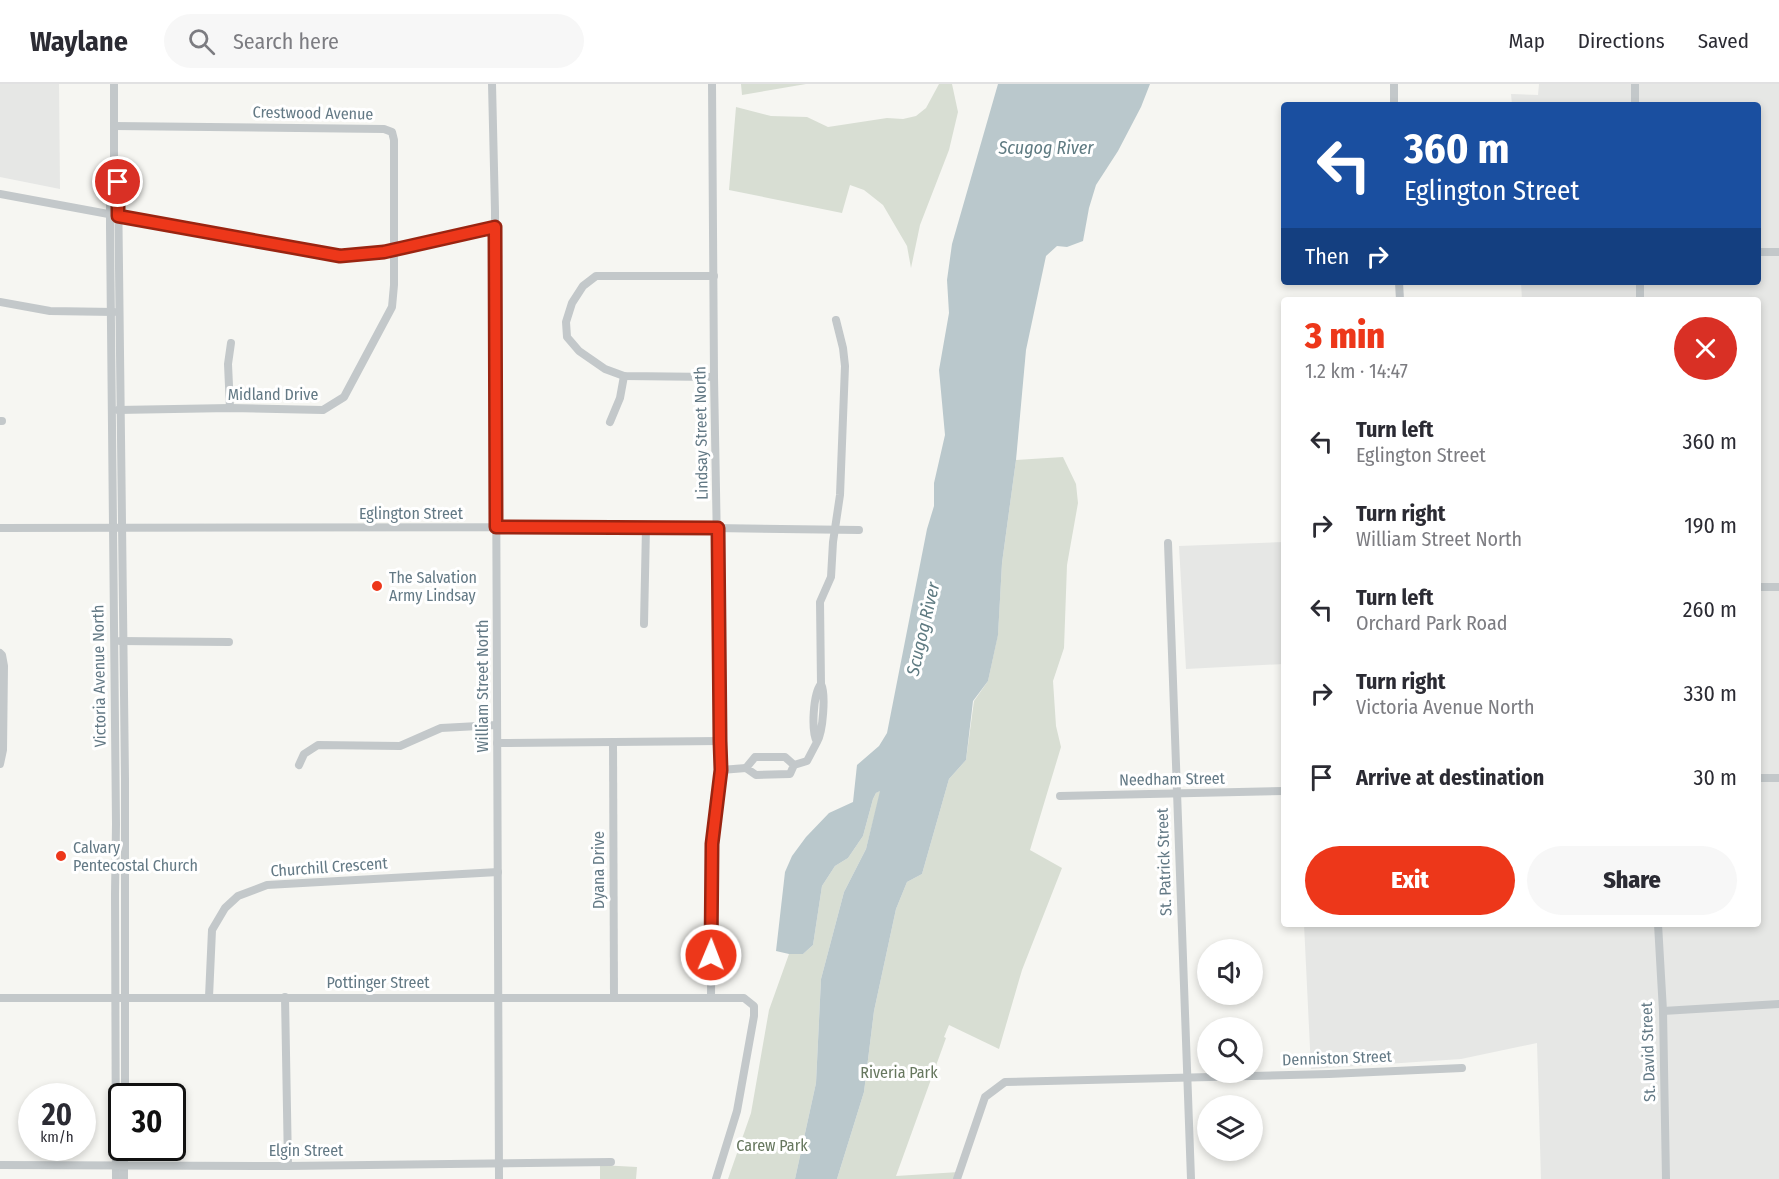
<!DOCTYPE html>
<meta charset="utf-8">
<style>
:root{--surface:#fff;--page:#f7f7f7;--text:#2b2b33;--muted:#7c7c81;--line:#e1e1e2;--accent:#ed371a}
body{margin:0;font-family:"Fira Sans Condensed",sans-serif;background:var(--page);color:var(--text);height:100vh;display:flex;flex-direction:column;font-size:22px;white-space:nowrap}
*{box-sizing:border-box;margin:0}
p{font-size:20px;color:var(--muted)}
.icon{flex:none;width:33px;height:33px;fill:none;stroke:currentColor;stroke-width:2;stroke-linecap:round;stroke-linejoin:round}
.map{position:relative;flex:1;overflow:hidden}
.details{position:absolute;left:1281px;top:213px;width:480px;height:630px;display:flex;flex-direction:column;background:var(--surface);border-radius:6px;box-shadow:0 3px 9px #0003}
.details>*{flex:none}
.hud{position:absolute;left:1281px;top:18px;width:480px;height:183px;border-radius:6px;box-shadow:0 3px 9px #0003;background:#1a4fa0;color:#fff;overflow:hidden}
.fabs{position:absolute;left:1197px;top:855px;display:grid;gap:12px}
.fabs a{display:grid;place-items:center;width:66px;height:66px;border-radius:50%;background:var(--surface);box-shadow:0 3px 9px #0003;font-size:30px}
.speed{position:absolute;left:18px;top:999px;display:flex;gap:12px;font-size:30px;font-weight:700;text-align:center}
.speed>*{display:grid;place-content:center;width:78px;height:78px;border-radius:50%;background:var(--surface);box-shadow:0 3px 9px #0003;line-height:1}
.speed small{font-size:15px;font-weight:400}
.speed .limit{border:3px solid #111;border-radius:9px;background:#fff;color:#111}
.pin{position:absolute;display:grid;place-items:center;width:51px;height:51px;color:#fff;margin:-26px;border:3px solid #fff;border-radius:50%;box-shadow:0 2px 6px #0007}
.me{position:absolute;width:66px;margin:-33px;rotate:1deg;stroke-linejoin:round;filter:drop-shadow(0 0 4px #0008)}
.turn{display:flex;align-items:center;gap:21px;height:126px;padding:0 24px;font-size:27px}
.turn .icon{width:78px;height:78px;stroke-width:2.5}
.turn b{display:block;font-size:42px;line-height:51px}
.then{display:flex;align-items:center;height:57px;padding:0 24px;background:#0003;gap:12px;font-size:22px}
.round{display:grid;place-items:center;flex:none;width:63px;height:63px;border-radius:32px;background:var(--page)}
.headline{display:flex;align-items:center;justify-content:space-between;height:102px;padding:0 24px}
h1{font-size:36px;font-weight:800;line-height:45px;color:var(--accent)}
.cta{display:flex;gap:12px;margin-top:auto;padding:12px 24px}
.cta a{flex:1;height:69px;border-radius:36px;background:var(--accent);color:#fff;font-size:24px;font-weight:800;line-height:69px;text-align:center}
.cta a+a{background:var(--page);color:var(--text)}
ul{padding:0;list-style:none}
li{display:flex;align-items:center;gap:18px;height:84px;padding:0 24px}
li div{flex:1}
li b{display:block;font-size:22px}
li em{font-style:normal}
header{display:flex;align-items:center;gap:36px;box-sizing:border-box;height:84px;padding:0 30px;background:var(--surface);border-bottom:2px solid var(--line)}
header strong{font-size:28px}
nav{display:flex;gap:33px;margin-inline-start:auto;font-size:21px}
.search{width:420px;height:54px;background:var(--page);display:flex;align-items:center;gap:15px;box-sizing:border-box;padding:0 21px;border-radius:33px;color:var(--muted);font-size:22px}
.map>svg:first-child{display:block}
.built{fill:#e6e7e5}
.green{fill:#d8ded3}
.water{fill:#bac8cc}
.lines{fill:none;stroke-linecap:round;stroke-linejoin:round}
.minor{stroke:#c3c8ca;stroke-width:8}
.route-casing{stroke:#9a2411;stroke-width:15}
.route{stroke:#ed371a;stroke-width:10}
.poi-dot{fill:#ed371a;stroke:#fff;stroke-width:2}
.labels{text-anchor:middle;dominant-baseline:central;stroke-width:6;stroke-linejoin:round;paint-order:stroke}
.street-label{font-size:16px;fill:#637985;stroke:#fff}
.poi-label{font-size:16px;fill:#637985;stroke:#fff;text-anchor:start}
.park-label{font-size:16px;fill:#66775e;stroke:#fff}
.water-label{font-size:18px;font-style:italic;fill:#5f7b82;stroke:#fff}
</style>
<header>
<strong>Waylane</strong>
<div class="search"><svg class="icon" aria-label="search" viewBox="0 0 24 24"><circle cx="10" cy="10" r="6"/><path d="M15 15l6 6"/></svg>Search here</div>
<nav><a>Map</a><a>Directions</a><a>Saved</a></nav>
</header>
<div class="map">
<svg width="1779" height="1095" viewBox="0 0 1779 1095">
<rect width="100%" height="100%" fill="#f6f6f2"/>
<g class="built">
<polygon points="0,0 59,0 60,105 0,93"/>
<polygon points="1539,0 1779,0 1779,1095 1541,1095 1537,959 1461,975 1311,985 1304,840 1758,840 1758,216 1522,216 1521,198 1758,198 1758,21 1512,21 1511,10 1538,11"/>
<polygon points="1284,458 1284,580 1186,585 1179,462"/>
</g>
<g class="green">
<polygon points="741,0 806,0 742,11"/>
<polygon points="939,0 952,0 958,28 949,66 920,141 911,184 907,162 883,121 864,106 850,101 842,129 729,106 736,23 771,32 807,33 828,43 887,34 903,35 916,32 926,24"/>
<polygon points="1063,373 1076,400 1078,419 1067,481 1064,564 1053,597 1056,642 1061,663 1030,766 1062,784 1022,886 999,965 949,941 944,953 946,954 896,1092 959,1088 958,1095 837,1095 864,1008 874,927 896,825 907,798 922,790 949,695 966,676 974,617 988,597 998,550 1002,479 1016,376"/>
<polygon points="881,706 866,765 844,808 821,895 816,999 795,1095 728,1095 751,1029 769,926 789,870 803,870 813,861 822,802 835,782 848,774 863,752 873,715 876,709"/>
<polygon points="600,1081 637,1083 636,1095 600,1095"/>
</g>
<polygon class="water" points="998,0 1150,0 1141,23 1118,67 1096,101 1089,124 1083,157 1067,163 1057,162 1046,172 1026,266 1016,376 1002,479 998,551 988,597 973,617 966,676 949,695 922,790 907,798 896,825 874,927 864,1008 837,1095 795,1095 816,999 821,895 844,808 866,765 880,707 876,709 873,715 863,752 848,774 835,782 822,802 813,861 803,870 789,870 776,867 785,788 792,772 806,753 829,729 853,718 857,681 879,662 887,649 927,445 934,422 934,399 945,351 939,286 949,229 947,196 952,160"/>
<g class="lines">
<g class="minor">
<polyline points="114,0 114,89 110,99 110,143 116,740 115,810 116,1095"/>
<polyline points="492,0 495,127 499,1095"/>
<polyline points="1394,0 1394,21"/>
<polyline points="1635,0 1635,21"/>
<polyline points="114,42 384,45 392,48 394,56 394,201 392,223 344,313 323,326 230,324 118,326"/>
<polyline points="114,89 118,98 125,695 125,1012"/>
<polyline points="0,110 340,173 384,168 495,143"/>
<polyline points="1758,168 1779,168"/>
<polyline points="714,192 596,192 583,202 572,219 566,238 567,253 579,267 605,285 624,292 714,293"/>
<polyline points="1399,198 1400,216"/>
<polyline points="1640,198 1640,216"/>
<polyline points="0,218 50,227 114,228"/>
<polyline points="230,324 228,280 231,259"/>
<polyline points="0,337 2,337"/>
<polyline points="610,338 620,314 624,292"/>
<polyline points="0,444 646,443 859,446"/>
<polyline points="1168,459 1191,1095"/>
<polyline points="1758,503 1779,503"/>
<polyline points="644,540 646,443"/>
<polyline points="120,557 229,558"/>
<polyline points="0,569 2,571 4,582 3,666 0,680"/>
<polyline points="821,600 820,518 831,493 833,458 840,411 845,282 843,264 836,236"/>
<polyline points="613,658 614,913"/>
<polyline points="497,659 720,657"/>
<polyline points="299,681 304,670 318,661 400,662 441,644 497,641"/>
<path d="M794,681L790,690L756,691L746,684L755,673H785L794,681L807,677L817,658C811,647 813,610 821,600C826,610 823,648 817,658"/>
<polyline points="721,686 746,684"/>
<polyline points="1758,694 1779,694"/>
<polyline points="1060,712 1284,707"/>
<polyline points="1658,840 1663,927 1666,1095"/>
<polyline points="209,913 212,846 225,824 238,812 267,801 498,788"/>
<polyline points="285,913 288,1082"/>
<polyline points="711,913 712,760 721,686 714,293 712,0"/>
<polyline points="0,914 744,914 754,922 754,932 737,1027 716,1095"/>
<polyline points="1663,927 1779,920"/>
<polyline points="0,1081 288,1082 611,1078"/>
<polyline points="124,1095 124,1064"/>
<polyline points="957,1095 985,1013 1005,998 1329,990 1462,984"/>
</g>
</g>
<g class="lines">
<defs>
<polyline id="route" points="118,98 118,132 340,172 384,168 495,143 496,443 718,444 720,657 721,686 712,760 711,871"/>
</defs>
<use href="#route" class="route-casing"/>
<use href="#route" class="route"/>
</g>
<g class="poi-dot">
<circle cx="377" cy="502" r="6"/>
<circle cx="61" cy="772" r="6"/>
</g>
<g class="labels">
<g class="street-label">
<text transform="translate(313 29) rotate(1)">Crestwood Avenue</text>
<text x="273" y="310">Midland Drive</text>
<text transform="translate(701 349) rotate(-91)">Lindsay Street North</text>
<text x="411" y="429">Eglington Street</text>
<text transform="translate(99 592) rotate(-91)">Victoria Avenue North</text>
<text transform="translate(482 602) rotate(-90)">William Street North</text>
<text transform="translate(1172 695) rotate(-1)">Needham Street</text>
<text transform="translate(1164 778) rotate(-92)">St. Patrick Street</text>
<text transform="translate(329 783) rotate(-4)">Churchill Crescent</text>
<text transform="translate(598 786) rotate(-90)">Dyana Drive</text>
<text x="378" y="898">Pottinger Street</text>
<text transform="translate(1648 968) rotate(-92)">St. David Street</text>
<text transform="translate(1337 974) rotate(-2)">Denniston Street</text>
<text x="306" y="1066">Elgin Street</text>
</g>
<g class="poi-label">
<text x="389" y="493">The Salvation<tspan x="389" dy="18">Army Lindsay</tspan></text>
<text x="73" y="763">Calvary<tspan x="73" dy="18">Pentecostal Church</tspan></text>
</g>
<g class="park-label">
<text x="899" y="988">Riveria Park</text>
<text x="772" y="1061">Carew Park</text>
</g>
<g class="water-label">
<text x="1046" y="64">Scugog River</text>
<text transform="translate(923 545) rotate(-77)">Scugog River</text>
</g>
</g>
</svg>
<div class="fabs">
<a><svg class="icon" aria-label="sound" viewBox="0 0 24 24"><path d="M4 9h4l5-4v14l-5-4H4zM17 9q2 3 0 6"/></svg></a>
<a><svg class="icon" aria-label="search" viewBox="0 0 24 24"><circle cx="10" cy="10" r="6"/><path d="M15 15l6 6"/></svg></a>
<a><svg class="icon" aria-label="layers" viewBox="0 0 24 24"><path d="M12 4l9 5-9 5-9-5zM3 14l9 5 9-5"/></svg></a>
</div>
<div class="speed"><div>20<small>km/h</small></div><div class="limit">30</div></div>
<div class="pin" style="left:118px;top:98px;background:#d93025"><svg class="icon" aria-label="arrive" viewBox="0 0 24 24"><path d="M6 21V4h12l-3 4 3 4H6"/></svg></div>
<svg class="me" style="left:711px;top:871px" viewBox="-20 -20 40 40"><circle r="17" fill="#ed371a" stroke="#fff" stroke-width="3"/><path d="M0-11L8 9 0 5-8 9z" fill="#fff"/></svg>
<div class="hud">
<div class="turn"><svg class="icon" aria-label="left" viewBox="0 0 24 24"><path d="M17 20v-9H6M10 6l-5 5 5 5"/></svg><div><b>360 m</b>Eglington Street</div></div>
<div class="then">Then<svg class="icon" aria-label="right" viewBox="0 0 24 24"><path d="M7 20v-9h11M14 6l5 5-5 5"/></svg></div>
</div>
<section class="details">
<div class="headline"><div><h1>3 min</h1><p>1.2 km · 14:47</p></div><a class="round" style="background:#d93025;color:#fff"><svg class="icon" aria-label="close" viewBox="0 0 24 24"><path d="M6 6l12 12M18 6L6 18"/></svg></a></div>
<ul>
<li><svg class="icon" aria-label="left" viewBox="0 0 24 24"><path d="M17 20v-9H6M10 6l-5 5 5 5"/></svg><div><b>Turn left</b><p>Eglington Street</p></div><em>360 m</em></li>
<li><svg class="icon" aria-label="right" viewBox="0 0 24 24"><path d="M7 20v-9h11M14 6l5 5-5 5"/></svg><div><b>Turn right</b><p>William Street North</p></div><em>190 m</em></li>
<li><svg class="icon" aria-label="left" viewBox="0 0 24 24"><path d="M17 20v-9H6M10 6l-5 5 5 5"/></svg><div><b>Turn left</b><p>Orchard Park Road</p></div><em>260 m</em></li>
<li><svg class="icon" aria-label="right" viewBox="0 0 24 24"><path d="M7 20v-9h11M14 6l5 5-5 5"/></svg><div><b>Turn right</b><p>Victoria Avenue North</p></div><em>330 m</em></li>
<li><svg class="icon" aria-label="arrive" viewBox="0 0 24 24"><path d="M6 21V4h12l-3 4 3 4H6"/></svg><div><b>Arrive at destination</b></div><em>30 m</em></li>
</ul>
<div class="cta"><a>Exit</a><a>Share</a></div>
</section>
</div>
